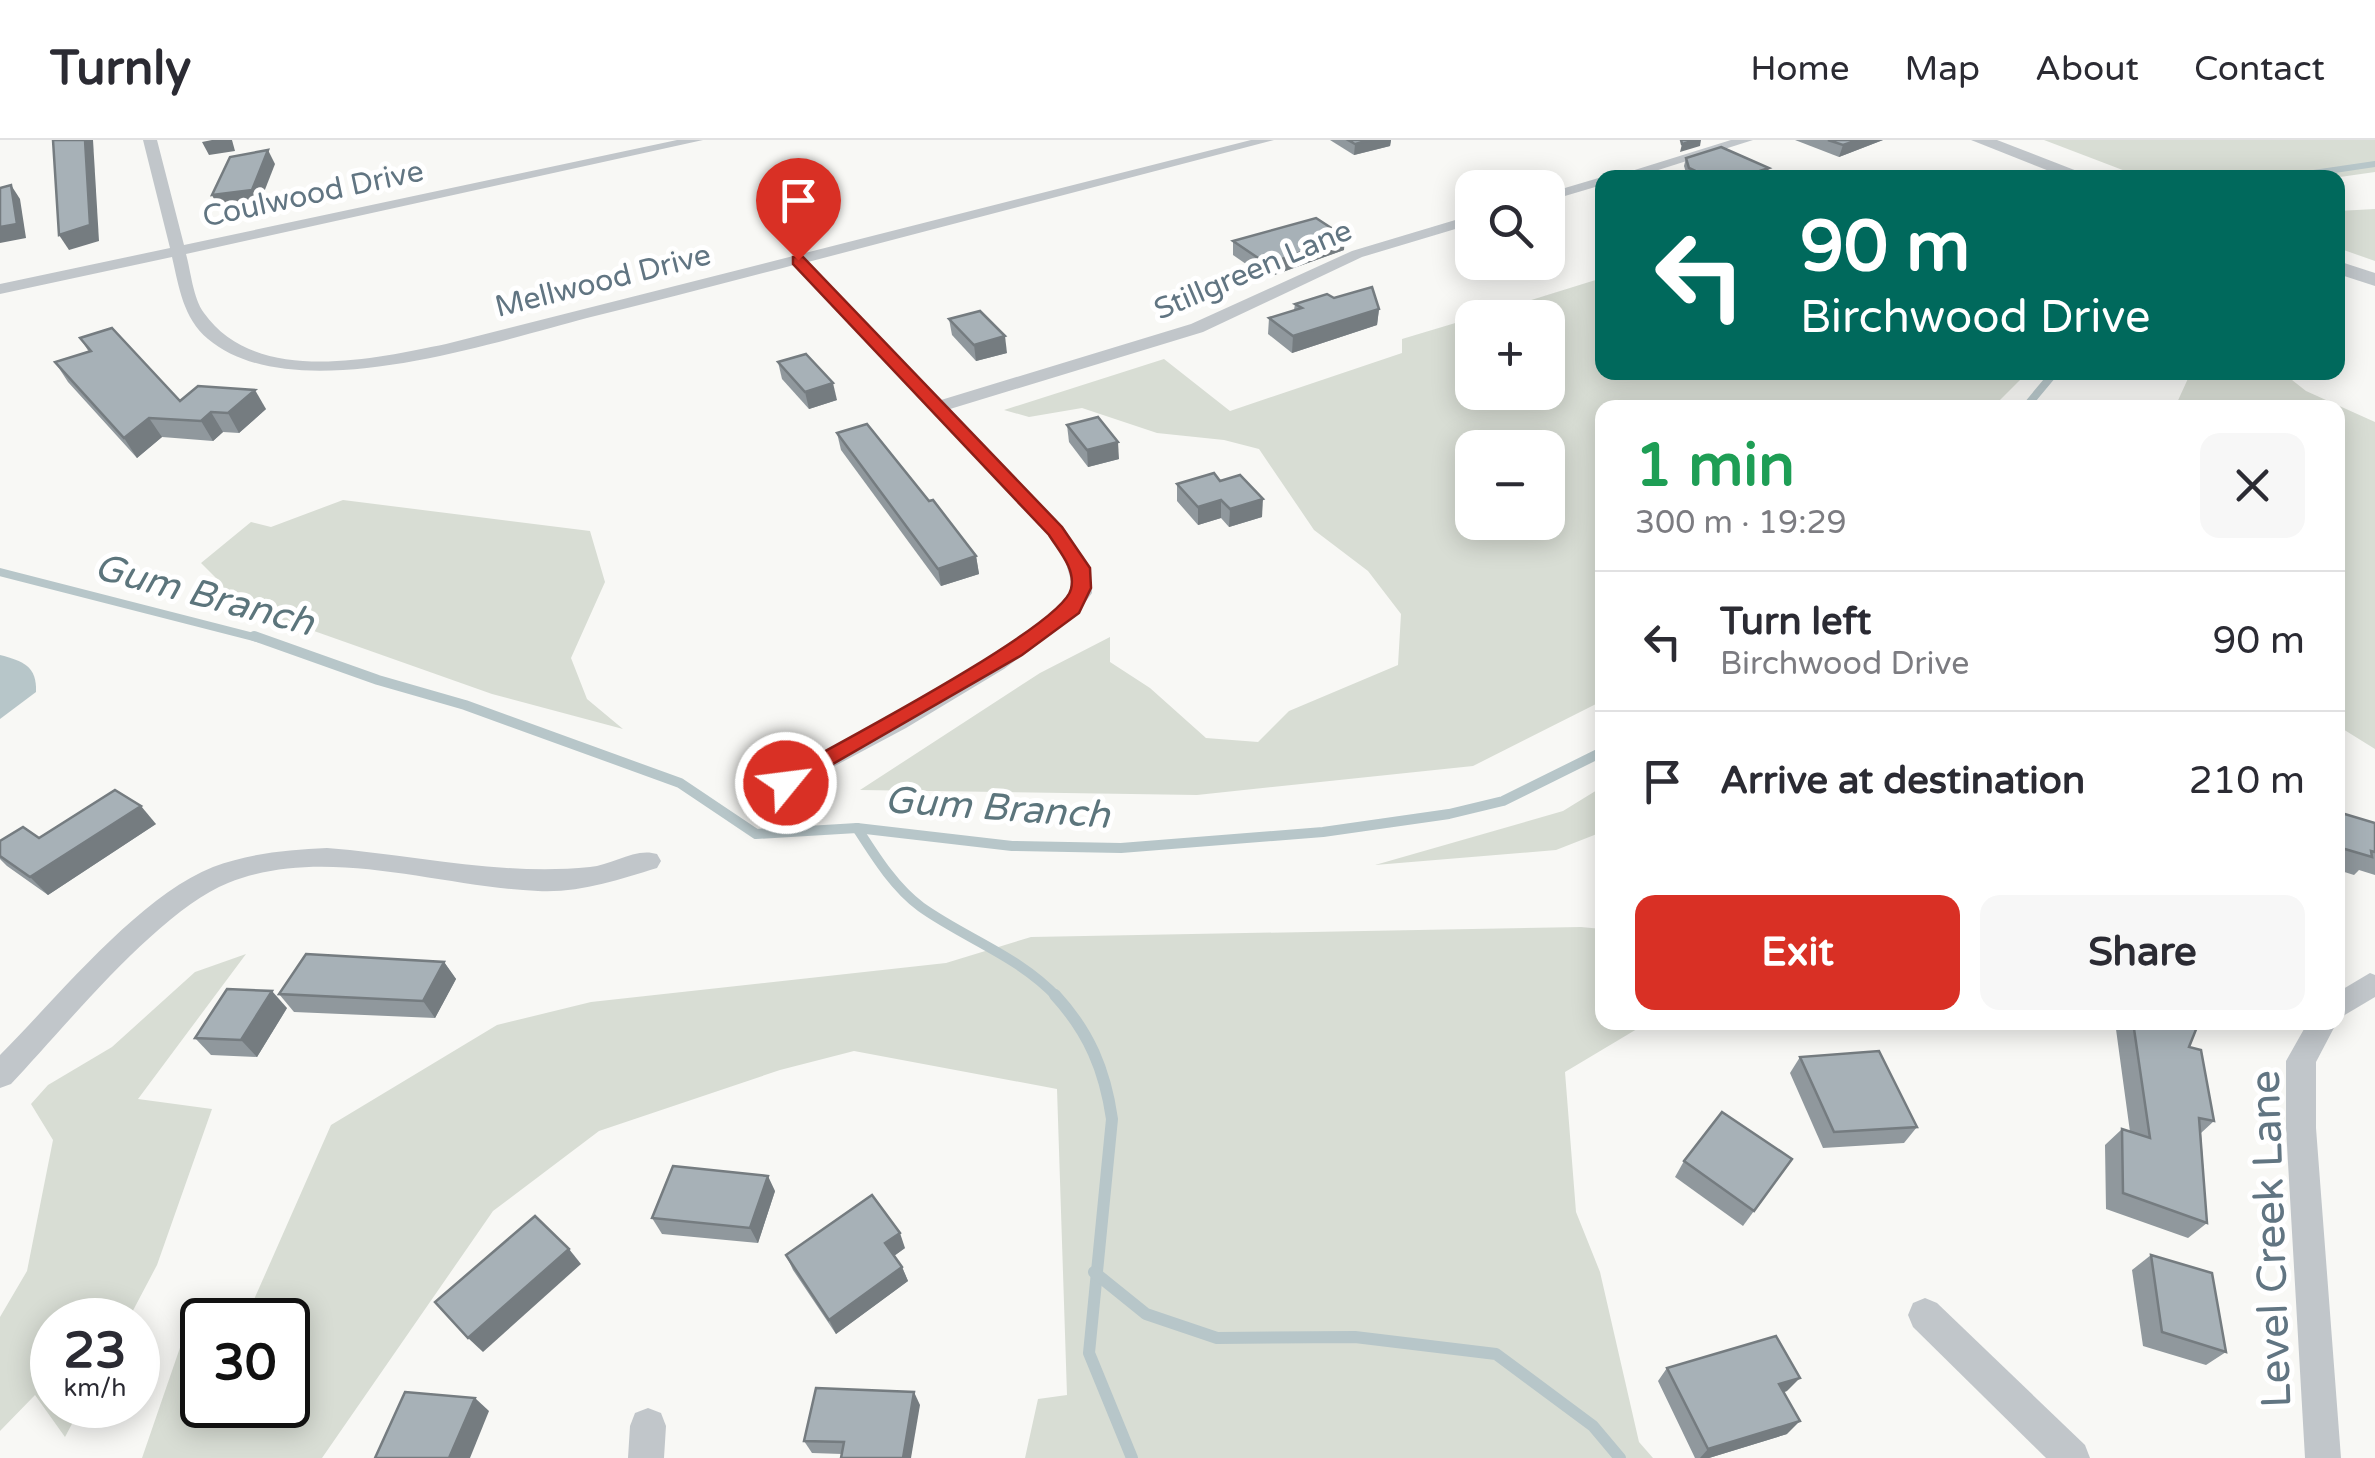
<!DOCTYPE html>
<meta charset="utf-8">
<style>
:root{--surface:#fff;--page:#f7f7f7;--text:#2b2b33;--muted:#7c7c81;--line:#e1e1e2;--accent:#d93025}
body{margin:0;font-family:"Varela Round",sans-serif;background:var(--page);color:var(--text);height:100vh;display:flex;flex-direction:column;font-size:38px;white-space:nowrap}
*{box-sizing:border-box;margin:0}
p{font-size:32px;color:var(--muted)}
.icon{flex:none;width:55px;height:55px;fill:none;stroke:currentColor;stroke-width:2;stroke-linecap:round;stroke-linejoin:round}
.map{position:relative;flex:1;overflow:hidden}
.sheet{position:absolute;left:1595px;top:260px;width:750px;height:630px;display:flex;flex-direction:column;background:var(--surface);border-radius:20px;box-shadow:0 5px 25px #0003}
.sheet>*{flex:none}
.banner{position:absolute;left:1595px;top:30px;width:750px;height:210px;border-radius:20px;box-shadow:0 5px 25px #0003;background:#00695c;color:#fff;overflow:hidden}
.buttons{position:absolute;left:1455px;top:30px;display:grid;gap:20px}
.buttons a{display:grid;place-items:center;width:110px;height:110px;border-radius:20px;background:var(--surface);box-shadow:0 5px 25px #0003;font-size:50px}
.speed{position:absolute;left:30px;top:1158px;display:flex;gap:20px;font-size:50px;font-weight:700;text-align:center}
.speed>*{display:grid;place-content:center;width:130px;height:130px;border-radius:50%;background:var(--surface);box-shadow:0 5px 25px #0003;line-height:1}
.speed small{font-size:25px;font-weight:400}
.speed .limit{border:5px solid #111;border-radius:15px;background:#fff;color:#111}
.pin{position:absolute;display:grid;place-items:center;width:85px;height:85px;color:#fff;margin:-102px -42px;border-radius:50% 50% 50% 0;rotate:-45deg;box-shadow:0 0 10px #0007}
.pin .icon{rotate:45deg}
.me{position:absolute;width:110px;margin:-55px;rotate:61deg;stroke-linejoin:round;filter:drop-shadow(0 0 8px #0008)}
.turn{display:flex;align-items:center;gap:35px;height:210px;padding:0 40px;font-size:45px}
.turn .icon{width:130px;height:130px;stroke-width:2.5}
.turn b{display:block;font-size:70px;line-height:85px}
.round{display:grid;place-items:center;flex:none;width:105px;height:105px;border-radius:20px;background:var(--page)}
.overview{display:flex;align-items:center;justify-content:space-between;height:170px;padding:0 40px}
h1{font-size:60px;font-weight:700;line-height:75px;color:#1e9e55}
.button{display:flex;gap:20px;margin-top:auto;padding:20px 40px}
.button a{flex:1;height:115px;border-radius:20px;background:var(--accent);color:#fff;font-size:40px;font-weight:700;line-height:115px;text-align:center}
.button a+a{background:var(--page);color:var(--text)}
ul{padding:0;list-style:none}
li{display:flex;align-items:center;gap:30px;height:140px;padding:0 40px;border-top:2px solid var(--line)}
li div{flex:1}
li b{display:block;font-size:38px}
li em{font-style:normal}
header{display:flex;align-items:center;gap:60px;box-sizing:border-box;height:140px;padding:0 50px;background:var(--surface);border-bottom:2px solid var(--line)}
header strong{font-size:48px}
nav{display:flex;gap:55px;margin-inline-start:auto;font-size:35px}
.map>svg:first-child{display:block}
.green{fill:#d8ddd4;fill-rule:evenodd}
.water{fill:#b7c6c9}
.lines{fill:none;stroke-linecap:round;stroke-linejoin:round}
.stream-far3{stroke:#b7c6c9;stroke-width:6}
.stream-far2{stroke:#b7c6c9;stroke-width:8}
.stream-far1{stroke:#b7c6c9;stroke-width:10}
.stream{stroke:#b7c6c9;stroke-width:12}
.minor{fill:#c1c6ca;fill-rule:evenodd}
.tertiary{fill:#c1c6ca;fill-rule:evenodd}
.wall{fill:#90989d}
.shaded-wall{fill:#757c80}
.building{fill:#a7b1b7;stroke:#757c80;stroke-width:2.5}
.route{fill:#d93025;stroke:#8d1f18;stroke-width:2.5}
.labels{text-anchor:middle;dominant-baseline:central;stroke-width:10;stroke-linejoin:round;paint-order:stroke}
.far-street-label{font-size:30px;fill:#617582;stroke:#fff}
.water-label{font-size:38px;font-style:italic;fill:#5c757c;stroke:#fff}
.near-street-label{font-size:42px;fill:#617582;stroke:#fff}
</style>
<header>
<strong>Turnly</strong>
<nav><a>Home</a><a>Map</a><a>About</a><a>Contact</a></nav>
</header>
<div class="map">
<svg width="2375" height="1318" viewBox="0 0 2375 1318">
<rect width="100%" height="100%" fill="#f8f8f5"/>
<g class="green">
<polygon points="2044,0 2375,0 2375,32 2333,38 2141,37"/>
<polygon points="2375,69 2375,121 2338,108 2338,71"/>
<path d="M1602,138V232L2027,233L1993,267L1602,268V561L1473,626L1197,655L860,650L1040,533L1110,497V522L1150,548L1206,598L1258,602L1289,571L1398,525L1401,474L1368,431L1314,390L1259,309L1224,300L1157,293L1082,268L1029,277L1004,270L1164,219L1230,271L1402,213V199L1472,178V252H1548V178H1473ZM1472,308H1548V382H1472Z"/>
<polygon points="2191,232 2283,233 2306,251 2375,282 2375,609 2338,586 2338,268 2175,267"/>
<polygon points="343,360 590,391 605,442 571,518 587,559 623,589 492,554 229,461 222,444 201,423 251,382 271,387"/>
<polygon points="1602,647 1602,692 1556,710 1375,725 1563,671"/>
<polygon points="1581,787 1602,789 1602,882 1647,883 1565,932 1576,1072 1600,1132 1639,1302 1653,1318 1025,1318 1038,1259 1067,1255 1057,949 854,911 780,930 599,991 493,1071 322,1318 142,1318 184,1196 202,1198 202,1265 288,1265 288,1180 245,1180 331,985 497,885 591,862 946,823 1031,797"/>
<polygon points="246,814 138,959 212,969 157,1125 128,1180 52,1180 52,1265 82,1265 65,1297 35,1255 0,1291 0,1177 27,1131 53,1000 31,964 48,945 112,907 195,832"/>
</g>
<path class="water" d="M0,515C23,521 37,526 36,552L0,579Z"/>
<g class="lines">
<polyline class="stream-far3" points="2280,38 2375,24"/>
<g class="stream-far2">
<polyline points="2025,268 2055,232"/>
<polyline points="0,432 261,499"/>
</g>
<g class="stream-far1">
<polyline points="254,496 378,540 465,565 680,643 756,694 857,688 1012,706 1121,708 1323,692 1449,674 1503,661 1602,612"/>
<path d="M857,688C875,716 894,747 921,767C966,799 1019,816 1058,858"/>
</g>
<g class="stream">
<path d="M1055,855C1089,892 1105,930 1112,979L1089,1213L1132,1318"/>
<polyline points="1094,1132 1146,1174 1217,1198 1355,1197 1496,1214 1593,1286 1620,1318"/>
</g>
<g class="minor">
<path d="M143,0H157L184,105L677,0H703L186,114C191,132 193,158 204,173C256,246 373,219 446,204L1251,0H1274L808,122L941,260L1191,184L1352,111L1472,75V84L1362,117L1203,192L950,269L1063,387L1090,428L1092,453L1075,476L1004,529L906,588L786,652L777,649L774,643L777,637C827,610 1065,491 1072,444L1065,420L1049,395L794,125C725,143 656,161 587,178C491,203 292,270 208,199C183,178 179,147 172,117L0,154V144L170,108Z"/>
<polygon points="1731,0 1753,0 1633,38 1609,38"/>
<polygon points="1602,37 1602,45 1548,61 1548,53"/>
<path d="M327,708C415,715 502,736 590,727C612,725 636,707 657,714L661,721L657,728C618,740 580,753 538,751C438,747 326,704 228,743C159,770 64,888 11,944L0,948V915C57,858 139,756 213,727C250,713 288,710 327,708Z"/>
<polygon points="2370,833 2375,835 2375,857 2338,879 2338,852"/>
<polygon points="2308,882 2337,882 2316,922 2316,988 2341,1318 2305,1318 2286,988 2286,921"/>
<polygon points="1925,1158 1937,1163 2085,1305 2090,1318 2046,1318 1913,1187 1908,1175 1913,1163"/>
<polygon points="648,1268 661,1273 666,1286 664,1318 628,1318 630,1286 635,1273"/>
</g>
<g class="tertiary">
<polygon points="1971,0 1997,0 2095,38 2067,38"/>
<polygon points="2338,121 2375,133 2375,146 2338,134"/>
</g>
</g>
<g class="wall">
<polygon points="1330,0 1391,0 1390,6 1354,15"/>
<polygon points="1795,0 1883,0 1839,17"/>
<polygon points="1686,18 1766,36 1761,38 1691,38 1687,36 1684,26"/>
<polygon points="1233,101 1344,110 1266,138 1233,115"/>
<polygon points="1334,158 1379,169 1377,185 1292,213 1268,194 1269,178 1294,170 1295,164"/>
<polygon points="949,179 1007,213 976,221 952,195"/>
<polygon points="80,198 180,261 266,269 239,293 223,292 213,301 162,297 137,318 68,242 55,222 89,212"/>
<polygon points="778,222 837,260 809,269 782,239"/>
<polygon points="1067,285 1119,319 1088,327 1069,302"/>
<polygon points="837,293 976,416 979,434 941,446 841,310"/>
<polygon points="1220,341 1262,377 1229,387 1221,378 1198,385 1177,361 1177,344"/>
<polygon points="2338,672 2375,683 2375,735 2359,730 2354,735 2338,730"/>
<polygon points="156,684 48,755 7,726 0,719 0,701 39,698"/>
<polygon points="444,822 456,839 435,878 294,872 279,854"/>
<polygon points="287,868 257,917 211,915 195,898"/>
<polygon points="2115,882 2199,882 2189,907 2214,981 2201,993 2207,1083 2188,1098 2106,1069 2105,1005 2122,989 2130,992"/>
<polygon points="1800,917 1917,987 1904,1003 1823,1008 1790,933"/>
<polygon points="1792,1019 1743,1086 1675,1037 1684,1021"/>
<polygon points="775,1051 758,1103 662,1094 652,1078"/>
<polygon points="905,1108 894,1116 902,1127 908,1141 836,1194 793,1130 786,1115"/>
<polygon points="2151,1115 2226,1212 2206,1225 2143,1206 2132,1130"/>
<polygon points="1667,1228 1787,1251 1784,1252 1787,1294 1709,1318 1695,1318 1658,1241"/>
<polygon points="920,1265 842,1314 812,1313 804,1301"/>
</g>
<g class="shaded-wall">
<polygon points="85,0 93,0 99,101 69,110 59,95"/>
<polygon points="212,0 232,0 235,11 209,15 202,2"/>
<polygon points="1371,0 1391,0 1390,6 1354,15 1355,4"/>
<polygon points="1697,0 1701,0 1700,6 1680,12 1682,4"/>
<polygon points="1858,0 1883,0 1839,17 1843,5"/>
<polygon points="268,10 275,24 259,65 219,69 212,55"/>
<polygon points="1769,28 1766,36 1761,38 1738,38"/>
<polygon points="11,45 20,59 26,98 0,103 0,87"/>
<polygon points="1345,97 1344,110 1266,138 1267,124"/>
<polygon points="1379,169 1377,185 1292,213 1293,196"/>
<polygon points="1005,196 1007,213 976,221 974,205"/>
<polygon points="833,243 837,260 809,269 805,252"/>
<polygon points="255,250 266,269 239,293 228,273"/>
<polygon points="211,272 223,292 213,301 201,281"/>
<polygon points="149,278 162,297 137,318 124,298"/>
<polygon points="1118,302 1119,319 1088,327 1087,310"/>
<polygon points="1263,359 1262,377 1229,387 1230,369"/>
<polygon points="1221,360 1221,378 1198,385 1198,367"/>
<polygon points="976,416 979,434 941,446 938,429"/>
<polygon points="141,666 156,684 48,755 30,737"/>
<polygon points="444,822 456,839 435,878 423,861"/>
<polygon points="272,851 287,868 257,917 241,900"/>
<polygon points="768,1036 775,1051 758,1103 750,1088"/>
<polygon points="900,1093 905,1108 891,1118 885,1103"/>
<polygon points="569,1109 581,1124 483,1212 468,1198"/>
<polygon points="902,1127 908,1141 836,1194 829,1180"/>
<polygon points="1800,1238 1787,1251 1767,1257 1779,1244"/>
<polygon points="914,1252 920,1265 911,1318 903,1318"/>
<polygon points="475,1258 489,1271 470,1318 449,1318"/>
<polygon points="1800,1281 1787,1294 1709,1318 1700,1318 1708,1309"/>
</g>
<g class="building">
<polygon points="53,0 85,0 90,85 59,95"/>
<polygon points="1348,0 1371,0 1355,4"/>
<polygon points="1681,0 1697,0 1682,4"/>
<polygon points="1828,0 1858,0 1843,5"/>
<polygon points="1721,7 1769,28 1738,38 1710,38 1689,28 1686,18"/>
<polygon points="268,10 252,50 212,55 230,17"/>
<polygon points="11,45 17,84 0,87 0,48"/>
<polygon points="1316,78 1345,97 1267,124 1233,101"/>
<polygon points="1372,147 1379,169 1293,196 1269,178 1302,168 1295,164 1327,154 1334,158"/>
<polygon points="980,171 1005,196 974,205 949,179"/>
<polygon points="112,188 180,261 198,246 255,250 228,273 211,272 201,281 149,278 124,298 55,222 91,211 80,198"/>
<polygon points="806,214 833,243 805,252 778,222"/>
<polygon points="1098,277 1118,302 1087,310 1067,285"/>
<polygon points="867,284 929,361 933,360 976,416 938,429 837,293"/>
<polygon points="1214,333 1220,341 1240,335 1263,359 1230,369 1221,360 1198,367 1177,344"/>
<polygon points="115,650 141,666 30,737 0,716 0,701 23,687 39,698"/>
<polygon points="2338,672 2375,683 2375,712 2371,711 2372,717 2338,707"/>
<polygon points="306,814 444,822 423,861 279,854"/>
<polygon points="227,849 272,851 241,900 195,898"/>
<polygon points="2133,882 2199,882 2189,907 2201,910 2214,981 2199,978 2207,1083 2123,1053 2122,989 2150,998"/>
<polygon points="1879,911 1917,987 1834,992 1800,917"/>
<polygon points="1722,972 1792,1019 1754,1071 1684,1021"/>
<polygon points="673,1026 768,1036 750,1088 652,1078"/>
<polygon points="872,1055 900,1093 885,1103 902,1127 829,1180 786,1115"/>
<polygon points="535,1076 569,1109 468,1198 435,1162"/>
<polygon points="2151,1115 2212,1133 2226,1212 2162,1192"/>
<polygon points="1776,1196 1800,1238 1779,1244 1800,1281 1708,1309 1667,1228"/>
<polygon points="816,1248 914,1252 903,1318 841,1318 844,1302 804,1301"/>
<polygon points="405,1252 475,1258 449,1318 375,1318"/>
</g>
<path class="route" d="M793,117H803L1062,387L1090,428L1091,448L1079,473L1022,515L786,651L778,649L774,643L778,637C824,611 1063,487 1071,449C1076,429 1059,411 1049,395L793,124Z"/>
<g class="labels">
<g class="far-street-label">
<text transform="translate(313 54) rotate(-12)">Coulwood Drive</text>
<text transform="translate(1253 130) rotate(-23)">Stillgreen Lane</text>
<text transform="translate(603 141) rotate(-14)">Mellwood Drive</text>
</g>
<g class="water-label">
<text transform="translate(204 455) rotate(15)">Gum Branch</text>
<text transform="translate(997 668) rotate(4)">Gum Branch</text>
</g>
<g class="near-street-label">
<text transform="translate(2271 1099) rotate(-92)">Level Creek Lane</text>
</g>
</g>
</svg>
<div class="buttons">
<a><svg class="icon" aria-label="search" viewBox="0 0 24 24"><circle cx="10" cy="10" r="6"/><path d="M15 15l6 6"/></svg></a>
<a>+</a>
<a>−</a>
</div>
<div class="speed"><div>23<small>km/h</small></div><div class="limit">30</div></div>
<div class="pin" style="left:798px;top:120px;background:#d93025"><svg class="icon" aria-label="arrive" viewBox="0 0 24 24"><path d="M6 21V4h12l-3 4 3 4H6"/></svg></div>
<svg class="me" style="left:786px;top:643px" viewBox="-20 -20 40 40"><circle r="17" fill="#d93025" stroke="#fff" stroke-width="3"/><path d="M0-11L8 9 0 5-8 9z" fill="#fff"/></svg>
<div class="banner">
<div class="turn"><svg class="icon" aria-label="left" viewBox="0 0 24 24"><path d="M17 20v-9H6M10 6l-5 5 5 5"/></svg><div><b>90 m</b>Birchwood Drive</div></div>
</div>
<section class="sheet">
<div class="overview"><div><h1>1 min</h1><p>300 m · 19:29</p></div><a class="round"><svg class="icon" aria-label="close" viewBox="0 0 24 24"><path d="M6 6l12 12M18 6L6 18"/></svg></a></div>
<ul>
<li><svg class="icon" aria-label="left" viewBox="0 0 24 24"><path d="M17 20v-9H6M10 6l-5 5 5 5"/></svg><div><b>Turn left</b><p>Birchwood Drive</p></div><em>90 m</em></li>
<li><svg class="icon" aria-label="arrive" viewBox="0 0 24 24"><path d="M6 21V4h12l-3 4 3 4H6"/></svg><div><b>Arrive at destination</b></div><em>210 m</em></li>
</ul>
<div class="button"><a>Exit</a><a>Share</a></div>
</section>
</div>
